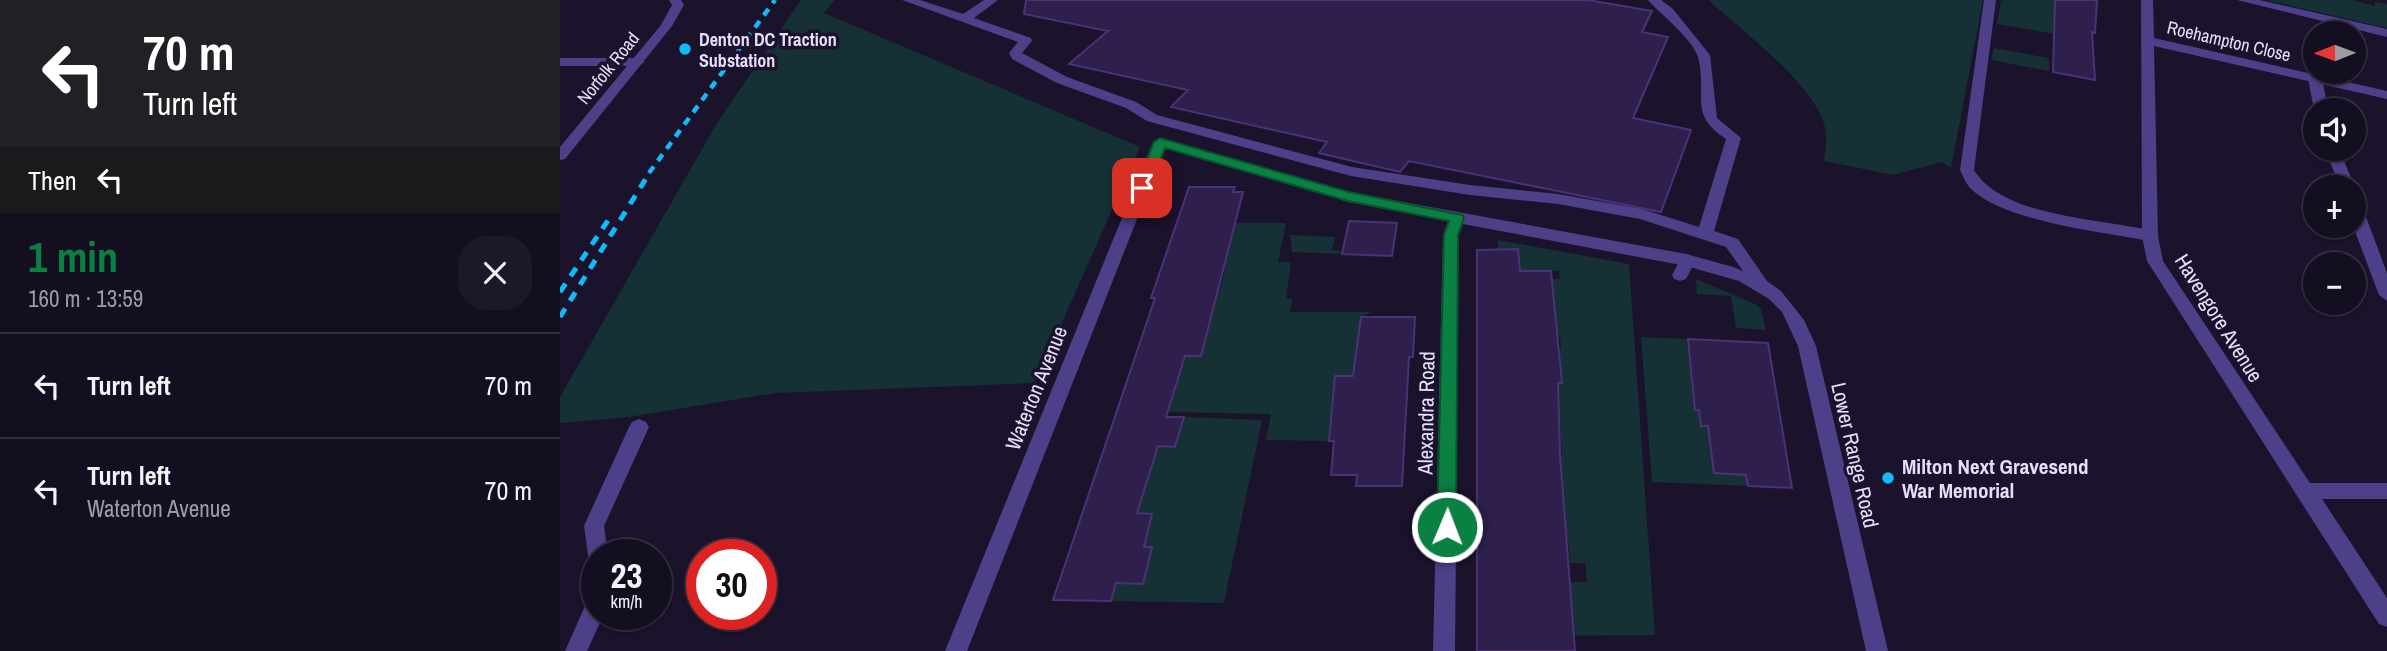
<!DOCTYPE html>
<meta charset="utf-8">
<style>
:root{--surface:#140e21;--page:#1d172a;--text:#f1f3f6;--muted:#9d9ca5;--line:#332e3f;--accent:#0b8043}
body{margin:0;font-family:"Archivo Narrow",sans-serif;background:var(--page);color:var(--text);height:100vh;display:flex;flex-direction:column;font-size:26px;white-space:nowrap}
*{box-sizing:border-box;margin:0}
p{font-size:23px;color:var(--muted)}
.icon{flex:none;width:38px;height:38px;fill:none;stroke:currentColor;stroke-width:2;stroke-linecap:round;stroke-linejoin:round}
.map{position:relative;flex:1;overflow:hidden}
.drawer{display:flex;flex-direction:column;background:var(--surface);width:560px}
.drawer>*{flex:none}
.guide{background:#202124;color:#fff;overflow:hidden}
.needle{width:46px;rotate:269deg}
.controls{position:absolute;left:1743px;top:21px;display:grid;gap:14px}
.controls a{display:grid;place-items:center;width:63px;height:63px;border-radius:50%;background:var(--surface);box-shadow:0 2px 5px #0004,0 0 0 2px var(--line);font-size:35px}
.speed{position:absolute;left:21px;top:539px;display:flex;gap:14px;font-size:35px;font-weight:700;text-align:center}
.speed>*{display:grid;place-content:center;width:91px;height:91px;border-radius:50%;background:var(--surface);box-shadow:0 2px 5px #0004,0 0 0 2px var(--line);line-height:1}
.speed small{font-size:18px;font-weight:400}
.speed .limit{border:10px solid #d22;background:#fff;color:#111}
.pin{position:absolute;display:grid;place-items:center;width:60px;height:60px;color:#fff;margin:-30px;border-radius:14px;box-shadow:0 4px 10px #0006}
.me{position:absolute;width:77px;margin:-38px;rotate:1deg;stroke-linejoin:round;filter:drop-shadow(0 0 5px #0008)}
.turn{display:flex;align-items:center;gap:24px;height:147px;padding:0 28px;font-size:32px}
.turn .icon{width:91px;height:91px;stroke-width:2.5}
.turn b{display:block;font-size:49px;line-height:60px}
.then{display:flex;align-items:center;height:66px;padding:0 28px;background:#0003;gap:14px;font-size:26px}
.round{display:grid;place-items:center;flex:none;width:74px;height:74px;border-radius:28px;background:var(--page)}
.head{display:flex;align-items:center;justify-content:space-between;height:119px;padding:0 28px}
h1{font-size:42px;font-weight:700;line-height:52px;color:var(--accent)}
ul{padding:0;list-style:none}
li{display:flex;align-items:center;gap:21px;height:105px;padding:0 28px;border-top:2px solid var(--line)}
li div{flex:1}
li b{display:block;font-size:26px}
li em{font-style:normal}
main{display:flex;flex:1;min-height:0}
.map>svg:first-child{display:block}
.green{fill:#153136}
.building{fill:#2f1f4c;stroke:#4b3178;stroke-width:2}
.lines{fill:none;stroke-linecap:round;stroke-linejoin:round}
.lane{fill:#4e3f89;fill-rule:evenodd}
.street{fill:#4e3f89;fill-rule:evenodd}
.rail-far1{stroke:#0fbbf9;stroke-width:4.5;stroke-dasharray:8 7;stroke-linecap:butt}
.rail{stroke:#0fbbf9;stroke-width:5;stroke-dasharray:10 9;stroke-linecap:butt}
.route{fill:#0b8043;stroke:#07532c;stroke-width:2}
.poi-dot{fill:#0fbbf9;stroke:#1b122c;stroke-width:2.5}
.labels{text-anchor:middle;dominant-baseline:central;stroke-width:7;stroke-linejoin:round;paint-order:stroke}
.far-poi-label{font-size:18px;font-weight:bold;fill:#e7defe;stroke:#1b122c;text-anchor:start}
.far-street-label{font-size:18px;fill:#e7defe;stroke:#1b122c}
.street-label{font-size:21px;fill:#e7defe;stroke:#1b122c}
.poi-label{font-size:21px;font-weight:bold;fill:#e7defe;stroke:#1b122c;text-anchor:start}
</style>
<main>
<section class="drawer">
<div class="guide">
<div class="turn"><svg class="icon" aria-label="left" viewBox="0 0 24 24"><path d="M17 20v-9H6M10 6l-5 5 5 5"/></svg><div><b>70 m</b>Turn left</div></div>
<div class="then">Then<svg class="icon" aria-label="left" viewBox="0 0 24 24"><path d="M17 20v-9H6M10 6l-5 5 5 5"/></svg></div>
</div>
<div class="head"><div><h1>1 min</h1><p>160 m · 13:59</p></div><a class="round"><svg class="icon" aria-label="close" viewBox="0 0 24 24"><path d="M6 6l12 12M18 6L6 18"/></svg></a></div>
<ul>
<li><svg class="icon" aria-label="left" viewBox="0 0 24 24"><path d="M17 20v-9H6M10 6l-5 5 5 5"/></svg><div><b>Turn left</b></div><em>70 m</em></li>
<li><svg class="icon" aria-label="left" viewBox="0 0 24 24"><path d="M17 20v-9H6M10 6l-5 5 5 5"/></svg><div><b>Turn left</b><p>Waterton Avenue</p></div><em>70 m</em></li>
</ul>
</section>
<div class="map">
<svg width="1827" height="651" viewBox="0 0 1827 651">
<rect width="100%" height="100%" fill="#1b122c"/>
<g class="green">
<polygon points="241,0 275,0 264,13 580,147 475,383 215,393 69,417 0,423 0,397 157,123"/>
<path d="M1148,0H1423L1391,168L1382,162L1333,175L1264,161C1266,147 1268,132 1262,118C1246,79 1180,28 1148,0Z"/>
<polygon points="1445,0 1495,0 1494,31 1542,42 1437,24 1441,1"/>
<polygon points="1706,0 1792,0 1815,6 1815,2 1827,4 1827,28"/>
<polygon points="1434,48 1489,58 1489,71 1431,60"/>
<polygon points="665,223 726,223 718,262 731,262 726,298 733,299 730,312 811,312 801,317 795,367 807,376 775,377 771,406 797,406 772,418 769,441 706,440 711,414 608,412 625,356 641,356 656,299 641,290 660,290 665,270 646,270 658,252 668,252 674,229"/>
<polygon points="730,235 775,237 772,250 783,251 782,254 732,252"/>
<polygon points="938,240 1069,264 1095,635 977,636 975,582 1027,582 1025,563 1010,563 1008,540 972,539 974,493 1003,492 1001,466 972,466 972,455 1002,455 1000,427 966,427 962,350 1001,349 1000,337 980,337 996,318 995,308 986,308 977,279 1000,279 999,271 960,271 958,249 938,249"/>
<polygon points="1136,279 1195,304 1201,309 1206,330 1176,328 1171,296 1137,294"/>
<polygon points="1081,337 1128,339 1135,410 1139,410 1141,426 1152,427 1149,435 1154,473 1186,475 1188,486 1092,482"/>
<polygon points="624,417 702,420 664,603 551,601 556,583 583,583 592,547 569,546 572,533 588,533 592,514 578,513 598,446 615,447"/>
</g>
<g class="building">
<polygon points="466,0 1028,0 1092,11 1082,32 1108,37 1073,118 1131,130 1101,212 849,161 840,172 759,153 767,142 611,107 628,90 509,64 548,31 464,14"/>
<polygon points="1495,0 1537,0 1535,33 1532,32 1535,80 1493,72"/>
<polygon points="629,187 675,187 673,192 683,192 641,356 625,356 606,417 624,417 615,447 598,446 577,513 592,514 584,547 592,547 583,584 556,583 551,601 493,600 595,298 591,298"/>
<polygon points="789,221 837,223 832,256 782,254"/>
<polygon points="958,249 960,271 991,271 1002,383 998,383 1000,455 1015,651 917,651 917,250"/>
<polygon points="801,317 855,317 853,357 849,357 842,486 796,486 797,475 771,475 774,441 769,441 775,376 793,376"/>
<polygon points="1128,339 1208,343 1232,488 1188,486 1186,475 1154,473 1148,426 1141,426 1139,410 1135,410"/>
</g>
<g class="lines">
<g class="lane">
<path d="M342,0H360L403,14L424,0H438L414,18L471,38L472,41L462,53L507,77L576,102L597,115L792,167L910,185L998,194L1082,209L1139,227L1166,139C1127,114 1148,95 1138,57C1132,38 1101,15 1088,0H1101L1113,9L1150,55L1157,118L1181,138L1154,231L1178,239L1209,284L1207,288H1195L1166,247L1080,219L998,204L910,195L791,176L587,121L566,108L497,83L452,59L449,53L458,42Z"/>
<path d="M1424,0H1436L1414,170C1445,219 1544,218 1596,232L1598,236L1596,240L1590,241C1543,232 1446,222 1411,189C1406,184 1403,176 1400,170Z"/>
<polygon points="1677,0 1699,0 1827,29 1827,37"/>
<polygon points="0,58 78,58 85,62 78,66 0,66"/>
<polygon points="1755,74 1762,78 1768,110 1754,110 1748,78"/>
<polygon points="1765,149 1779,149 1795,187 1794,188 1780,187"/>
<polygon points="1794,201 1802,206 1827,273 1827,301 1819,295 1793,226"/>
<polygon points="1128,254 1136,260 1126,279 1120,281 1114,279 1112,275 1122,256"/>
</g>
<g class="street">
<polygon points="109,0 121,0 124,5 112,26 5,159 0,160 0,147 101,25 112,5"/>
<polygon points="1581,0 1593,0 1594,38 1827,91 1827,99 1594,46 1598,236 1603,261 1750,483 1827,483 1827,499 1762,499 1827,598 1827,627 1819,624 1587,261 1582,236"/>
<polygon points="600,138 789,192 1126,254 1173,267 1207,281 1221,291 1244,320 1256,346 1328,651 1306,651 1238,346 1222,312 1209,299 1179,281 1126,266 903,224 899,235 895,651 873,651 883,235 888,221 788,202 605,148 407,651 385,651 593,142"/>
<polygon points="79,419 86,422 89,427 44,526 48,555 37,555 37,564 29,562 24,526 69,427 72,422"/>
<polygon points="37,594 37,614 44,614 27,651 5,651 29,597"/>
</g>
<polyline class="rail-far1" points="89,173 215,0"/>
<g class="rail">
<polyline points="0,292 49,219"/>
<polyline points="0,317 90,172"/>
</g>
</g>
<polygon class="route" points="600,138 789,192 902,215 904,218 898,235 896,527 893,533 880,533 877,527 884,235 889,221 788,201 605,148 589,188 587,191 577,191 575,188 594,142"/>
<g class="poi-dot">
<circle cx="125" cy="49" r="7"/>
<circle cx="1328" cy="478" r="7"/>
</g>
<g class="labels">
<g class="far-poi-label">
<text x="139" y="39">Denton DC Traction<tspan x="139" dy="21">Substation</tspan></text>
</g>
<g class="far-street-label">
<text transform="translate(1669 41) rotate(13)">Roehampton Close</text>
<text transform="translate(48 68) rotate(-51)">Norfolk Road</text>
</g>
<g class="street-label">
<text transform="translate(1659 318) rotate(58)">Havengore Avenue</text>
<text transform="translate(476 388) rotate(-68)">Waterton Avenue</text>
<text transform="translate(866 413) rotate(-89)">Alexandra Road</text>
<text transform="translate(1295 455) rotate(77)">Lower Range Road</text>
</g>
<g class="poi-label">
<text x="1342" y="466">Milton Next Gravesend<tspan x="1342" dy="24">War Memorial</tspan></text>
</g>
</g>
</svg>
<div class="controls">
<a><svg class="needle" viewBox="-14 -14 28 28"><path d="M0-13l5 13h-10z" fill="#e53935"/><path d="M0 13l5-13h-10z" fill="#9d9ca5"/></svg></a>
<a><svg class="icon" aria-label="sound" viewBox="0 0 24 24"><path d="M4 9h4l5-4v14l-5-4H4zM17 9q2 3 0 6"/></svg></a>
<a>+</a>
<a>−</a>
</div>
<div class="speed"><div>23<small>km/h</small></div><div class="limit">30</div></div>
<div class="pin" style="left:582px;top:188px;background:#d93025"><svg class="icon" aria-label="arrive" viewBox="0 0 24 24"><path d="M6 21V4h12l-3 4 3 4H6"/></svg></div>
<svg class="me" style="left:887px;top:527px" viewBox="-20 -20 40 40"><circle r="17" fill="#0b8043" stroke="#fff" stroke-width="3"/><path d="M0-11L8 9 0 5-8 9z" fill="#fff"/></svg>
</div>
</main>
